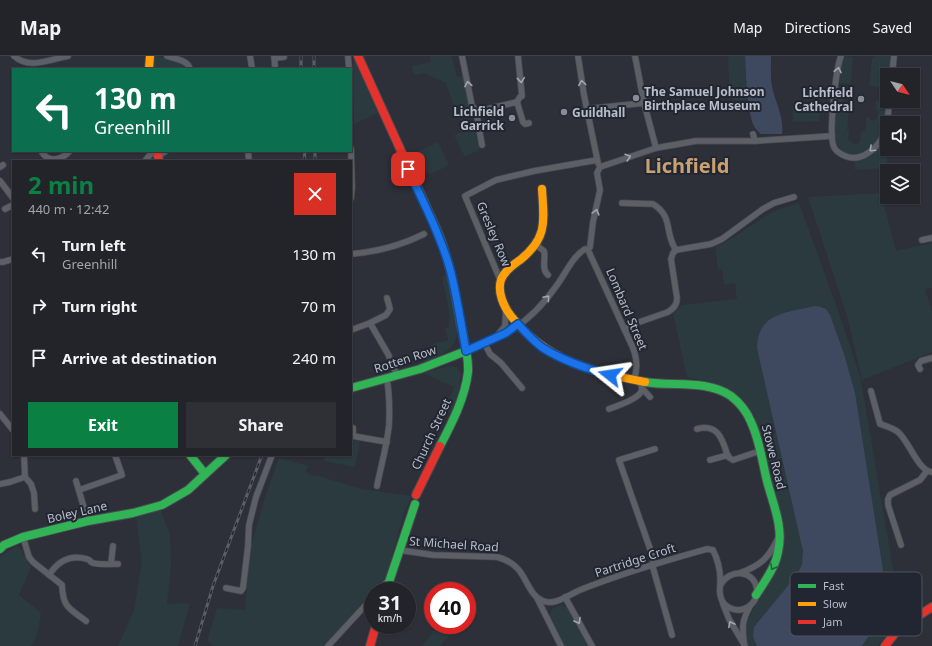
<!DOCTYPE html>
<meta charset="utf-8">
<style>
:root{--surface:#22242a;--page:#2e3036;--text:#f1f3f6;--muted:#a2a4a8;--line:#3f4147;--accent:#0b8043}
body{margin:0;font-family:"Noto Sans",sans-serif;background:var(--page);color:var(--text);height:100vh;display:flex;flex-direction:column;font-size:15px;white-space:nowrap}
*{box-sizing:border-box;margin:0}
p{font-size:13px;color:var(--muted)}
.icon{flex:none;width:22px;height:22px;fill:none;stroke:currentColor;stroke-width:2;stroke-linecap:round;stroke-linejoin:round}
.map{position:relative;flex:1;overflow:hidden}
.details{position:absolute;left:12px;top:104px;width:340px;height:296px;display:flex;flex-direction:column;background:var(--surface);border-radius:0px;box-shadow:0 1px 3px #0004,0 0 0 1px var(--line)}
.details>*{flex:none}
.guide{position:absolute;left:12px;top:12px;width:340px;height:84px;border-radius:0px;box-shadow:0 1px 3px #0004,0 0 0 1px var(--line);background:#0b6e4f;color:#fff;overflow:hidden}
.needle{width:26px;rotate:125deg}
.controls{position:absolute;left:880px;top:12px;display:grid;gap:8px}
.controls a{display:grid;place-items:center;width:40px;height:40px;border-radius:0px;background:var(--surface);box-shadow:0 1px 3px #0004,0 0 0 1px var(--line);font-size:20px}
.speed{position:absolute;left:364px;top:526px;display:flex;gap:8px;font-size:20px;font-weight:700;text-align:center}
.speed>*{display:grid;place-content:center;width:52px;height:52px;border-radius:50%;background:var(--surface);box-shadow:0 1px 3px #0004,0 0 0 1px var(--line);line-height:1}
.speed small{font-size:10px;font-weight:400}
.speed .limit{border:6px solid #d22;background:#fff;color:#111}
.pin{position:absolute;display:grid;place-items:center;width:34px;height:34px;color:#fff;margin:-17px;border-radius:8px;box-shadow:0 2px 6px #0006}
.me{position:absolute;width:44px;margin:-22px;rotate:285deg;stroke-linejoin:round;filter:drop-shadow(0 0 3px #0008)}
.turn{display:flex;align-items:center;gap:14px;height:84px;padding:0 16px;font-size:18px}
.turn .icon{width:52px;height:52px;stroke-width:2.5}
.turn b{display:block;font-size:28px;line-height:34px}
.round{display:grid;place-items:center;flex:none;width:42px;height:42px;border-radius:0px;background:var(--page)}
.headline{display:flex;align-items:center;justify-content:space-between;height:68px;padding:0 16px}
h1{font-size:24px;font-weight:700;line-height:30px;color:var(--accent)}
.button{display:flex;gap:8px;margin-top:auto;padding:8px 16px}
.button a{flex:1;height:46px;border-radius:0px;background:var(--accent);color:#fff;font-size:16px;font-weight:700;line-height:46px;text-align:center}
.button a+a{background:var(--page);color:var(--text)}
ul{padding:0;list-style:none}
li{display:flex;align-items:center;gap:12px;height:52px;padding:0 16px}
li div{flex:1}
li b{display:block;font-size:15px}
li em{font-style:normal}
header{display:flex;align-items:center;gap:24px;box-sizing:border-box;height:56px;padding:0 20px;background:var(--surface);border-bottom:1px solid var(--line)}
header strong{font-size:19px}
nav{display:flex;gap:22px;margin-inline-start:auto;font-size:14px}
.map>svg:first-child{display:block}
.green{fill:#2b3a3e}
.water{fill:#3e4960}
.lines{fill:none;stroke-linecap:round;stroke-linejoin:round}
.street-casing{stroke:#494b51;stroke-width:7}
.fast-casing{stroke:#494b51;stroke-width:10}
.slow-casing{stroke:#494b51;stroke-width:10}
.jam-casing{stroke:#494b51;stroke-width:10}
.street{stroke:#5d5f66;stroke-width:5.5}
.fast{stroke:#30b455;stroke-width:8}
.slow{stroke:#ff9f0a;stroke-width:8}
.jam{stroke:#e5322d;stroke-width:8}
.rail-casing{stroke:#5b5e64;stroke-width:3}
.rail{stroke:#212632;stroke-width:1.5;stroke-dasharray:4.5;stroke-linecap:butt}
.oneway{stroke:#a1a6b0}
.oneway2{stroke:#275f40}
.route-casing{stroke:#114b97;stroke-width:10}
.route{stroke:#1a73e8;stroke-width:7}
.poi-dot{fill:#878c96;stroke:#212632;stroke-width:1.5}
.labels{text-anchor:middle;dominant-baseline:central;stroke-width:4;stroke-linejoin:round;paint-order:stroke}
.poi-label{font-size:12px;font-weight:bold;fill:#b8bdc8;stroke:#212632;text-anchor:start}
.street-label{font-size:12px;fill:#b8bdc8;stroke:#212632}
.town-label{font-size:20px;font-weight:bold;fill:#c9a072;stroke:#212632}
.key{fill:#212632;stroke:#4e535f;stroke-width:1}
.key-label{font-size:11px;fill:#b8bdc8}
</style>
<header>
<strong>Map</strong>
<nav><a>Map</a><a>Directions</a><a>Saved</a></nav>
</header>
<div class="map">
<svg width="932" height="590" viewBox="0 0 932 590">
<rect width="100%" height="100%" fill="#2d3038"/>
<g class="green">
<path d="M153,0C162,0 183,5 187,13H152Z"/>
<polygon points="430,0 452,0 457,21 466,19 472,50 455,54 446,27 424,17 416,19 413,17 412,10 431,6"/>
<path d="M728,0H745V12L748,43C741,44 734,47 730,40Z"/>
<polygon points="844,0 853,1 851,28 838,27"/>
<path d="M875,0H892L890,19H887C887,36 888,55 884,71C880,87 861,108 844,96C841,94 839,92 838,89C832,77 836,51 837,38H840V42H844L843,53H849L847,74H849L848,84L851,85L853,88H857L860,85L861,75H865L867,61H869L871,64L874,65L877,62L878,55L876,53V45H879L880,31L869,30L872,2H875Z"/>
<polygon points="354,1 378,57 354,68 353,17"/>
<polygon points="802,49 820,50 819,65 793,66 792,50"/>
<polygon points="475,69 479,87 479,94 465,101 454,79"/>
<polygon points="887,82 887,93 888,93 886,112 855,114 855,104 870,99"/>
<polygon points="438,86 449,109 431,118 425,116 421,118 412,99"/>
<polygon points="881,137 896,195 932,187 932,232 925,233 932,256 932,296 862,324 847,260 808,141"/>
<path d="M799,147L836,249L860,320L863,336L899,549L896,567L878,590H749L747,587L745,577L748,564L758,543L771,522L783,490L757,369C739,332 725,328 687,321L673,258L682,249L737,243L735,227L724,229L722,213H718L715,191C732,184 745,173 761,163C772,155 785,151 799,147Z"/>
<path d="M442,220H446C450,236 464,276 453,289C446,298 434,302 424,306L422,302L432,288L448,284L445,272L449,271C451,254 445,237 442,220Z"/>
<polygon points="449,310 457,311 461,318 458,342 452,357 445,355 454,331 423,317"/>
<polygon points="351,384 360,385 355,411 324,405 325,399 351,399"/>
<polygon points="279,402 308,410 305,416 311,419 319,420 361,433 412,440 404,457 386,521 324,590 214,590 207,585 217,552 245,554 250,494 265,441"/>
<polygon points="160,453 170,478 171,510 167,548 190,547 178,590 118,590 134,554 142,506 136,462"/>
<path d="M16,490L20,492L31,511L19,539L41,557C39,568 38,581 31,590H0V501Z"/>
<path d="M561,549L566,551L570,556L588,590H564C557,578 538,554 561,549Z"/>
<polygon points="439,569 458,569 440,590 422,590"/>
</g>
<g class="water">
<path d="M745,0H771C771,11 770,24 773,35C777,50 784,62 782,78H761C758,75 755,73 753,68C747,51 746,19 745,0Z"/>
<path d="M815,250L821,251L826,253L830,259L844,298L855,337L884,521C885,529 887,539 886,547C883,563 871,576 862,590H757L753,581L754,571L796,520L802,509L803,495L757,292C758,256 787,257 815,250Z"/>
</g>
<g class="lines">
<defs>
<g id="street">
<path d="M14,0C29,14 51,3 68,0"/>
<path d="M167,0C175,3 188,4 190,13"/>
<polyline points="250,0 252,12"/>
<polyline points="274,0 275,10"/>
<polyline points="348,0 349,13"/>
<polyline points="462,0 472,50 476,54 482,89"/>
<polyline points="518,0 522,40 520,41 517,46 523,66 525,68 529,67"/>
<polyline points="578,0 584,39 598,107"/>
<polyline points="635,0 644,47 656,92"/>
<path d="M841,0C836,13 828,80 834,91C836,96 841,98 845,100C861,107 878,92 884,78C889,68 888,56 889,45"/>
<polyline points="275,2 284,1"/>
<polyline points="892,19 894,0"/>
<polyline points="586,53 644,47"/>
<polyline points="476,54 479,55 517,46"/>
<polyline points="753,78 755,85"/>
<polyline points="351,93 352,131 351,142"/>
<path d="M41,95C49,108 61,104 70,95"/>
<polyline points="248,95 249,105"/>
<polyline points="158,100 166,95"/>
<polyline points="145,105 153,95"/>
<polyline points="0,111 3,109"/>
<polyline points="600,111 656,92 696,85 755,85 832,80"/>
<polyline points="0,125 13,142"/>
<path d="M622,147L653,148C674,161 664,177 676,194"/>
<polyline points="5,153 13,149"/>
<polyline points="922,184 932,182"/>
<path d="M536,189L544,195C546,203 541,213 548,219"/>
<path d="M588,194L633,292C637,303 638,313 634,323"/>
<polyline points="588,194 590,191 593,166 600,134 597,117 600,111"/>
<path d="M351,198C375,196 402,189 424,178"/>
<polyline points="0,206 3,206 13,203"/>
<polyline points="501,226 465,140 496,124 534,115 597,104"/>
<polyline points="370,267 386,259 390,253 387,242"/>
<polyline points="351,274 370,267 388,298 397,319"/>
<path d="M625,274L631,269L668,256C674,252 677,249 677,242L671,203L673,197L676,194L711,188L722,183L763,153L774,147L794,141"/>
<polyline points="496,281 505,270 506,253"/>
<polyline points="485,288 490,298 501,307 522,332"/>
<path d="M466,295C479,289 493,285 506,278C526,266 544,248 557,229C566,217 572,201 585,193L588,194"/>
<polyline points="920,313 918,309 921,305 932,302"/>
<polyline points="642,332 650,341"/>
<path d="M871,335L880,368C886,370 893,372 898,376C909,385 918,415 932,416"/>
<path d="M609,353C619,349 655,339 637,324"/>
<polyline points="0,358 13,374"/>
<polyline points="353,372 353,380 387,386"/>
<path d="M697,373C719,367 723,385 728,401L733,404L760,395"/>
<polyline points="655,393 619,404 655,507"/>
<polyline points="24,399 25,421 31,428 34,437 35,453"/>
<polyline points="710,404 728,399"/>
<polyline points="76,425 88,465"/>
<polyline points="0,428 10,426 25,421"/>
<path d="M377,430C381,410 387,389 389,369C390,353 389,337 387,322"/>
<polyline points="79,434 122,419 115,399"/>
<path d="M23,481L29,501L33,506L62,529C63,552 69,552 86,565"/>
<polyline points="901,489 888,449 888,443 890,439 920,424 927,415"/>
<path d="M399,494L433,499L497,501C505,503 512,506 518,513C527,523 530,540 543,545C555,550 570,538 580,534C622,517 664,505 707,493L713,494C718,504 721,518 720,530C720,534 719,537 721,542C724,553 739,557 748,551C754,547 757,542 757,535C756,514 729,511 720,530"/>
<polyline points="111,508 113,490"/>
<polyline points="652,508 672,579"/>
<path d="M740,517C761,509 769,502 778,482"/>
<path d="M49,519C58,505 70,498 87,503C93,505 87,504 93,507C100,509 110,508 118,508"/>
<polyline points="226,532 241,535 243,532 248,490 249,469 256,441 272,399"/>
<polyline points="378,535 388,525"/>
<polyline points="565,541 592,590"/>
<polyline points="537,542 561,590"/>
<polyline points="723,548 729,563 745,590"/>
<path d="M744,587C742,570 742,565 750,550"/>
<polyline points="328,590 373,541"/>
</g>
<g id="fast">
<path d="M436,172C450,203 455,237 461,270C464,284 469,301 468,316C465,342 452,367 440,390"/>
<path d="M645,326C673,331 706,323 731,340C740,347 747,356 751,366C760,385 762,405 767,425C773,448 784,472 778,496C775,512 765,525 756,539"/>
<polyline points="351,332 420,313 466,295"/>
<polyline points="190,399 205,418"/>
<polyline points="0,493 4,489 23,481 88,465 133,457 162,449 188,434 226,399"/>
<polyline points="386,535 415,448"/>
</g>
<g id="slow">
<polyline points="149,13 150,0"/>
<path d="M542,133C544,165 548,182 520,204C513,209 504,215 501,224C497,236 504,251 511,260C547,306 591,315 645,326"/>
</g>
<g id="jam">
<polyline points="358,0 436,172"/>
<polyline points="157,95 159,105"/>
<polyline points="416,439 440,390"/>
<polyline points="370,590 376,569"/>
<polyline points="885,590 899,572 932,551"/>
</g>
</defs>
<use href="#street" class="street-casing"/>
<use href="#fast" class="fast-casing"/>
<use href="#slow" class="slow-casing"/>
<use href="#jam" class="jam-casing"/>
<use href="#street" class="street"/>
<use href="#fast" class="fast"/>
<use href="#slow" class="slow"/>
<use href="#jam" class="jam"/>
<defs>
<g id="rail">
<polyline points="301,0 301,13"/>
<polyline points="314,0 314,13"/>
<polyline points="304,105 305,95"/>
<polyline points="315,105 315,95"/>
<polyline points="195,590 213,530 262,399"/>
</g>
</defs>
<use href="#rail" class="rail-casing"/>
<use href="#rail" class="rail"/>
</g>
<defs><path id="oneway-chevron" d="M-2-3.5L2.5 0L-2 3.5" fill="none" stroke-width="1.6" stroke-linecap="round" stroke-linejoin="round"/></defs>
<g class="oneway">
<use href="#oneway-chevron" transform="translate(838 14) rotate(-79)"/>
<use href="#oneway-chevron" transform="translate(521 24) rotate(84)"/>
<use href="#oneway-chevron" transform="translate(582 27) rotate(-98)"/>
<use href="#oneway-chevron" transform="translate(468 28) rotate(-100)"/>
<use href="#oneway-chevron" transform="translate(872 93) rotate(137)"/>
<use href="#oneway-chevron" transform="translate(628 101) rotate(-17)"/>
<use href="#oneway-chevron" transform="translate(596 156) rotate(-75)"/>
<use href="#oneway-chevron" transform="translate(547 242) rotate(-49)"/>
<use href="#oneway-chevron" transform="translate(578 565) rotate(61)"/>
<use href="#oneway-chevron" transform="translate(731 568) rotate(-118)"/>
</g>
<use class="oneway2" href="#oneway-chevron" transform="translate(773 511) rotate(119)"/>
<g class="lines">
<defs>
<path id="route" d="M408,113C423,146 440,178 450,213C457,240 461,268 466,295L506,277L518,268C526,277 534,286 543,292C563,305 588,313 610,319"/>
</defs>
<use href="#route" class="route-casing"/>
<use href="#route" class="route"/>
</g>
<g class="poi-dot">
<circle cx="636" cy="42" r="4"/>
<circle cx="861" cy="43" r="4"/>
<circle cx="564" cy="56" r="4"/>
<circle cx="512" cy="62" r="4"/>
</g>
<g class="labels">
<g class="poi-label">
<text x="644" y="35">The Samuel Johnson<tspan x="644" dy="14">Birthplace Museum</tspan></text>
<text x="853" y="36" text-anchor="end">Lichfield<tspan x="853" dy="14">Cathedral</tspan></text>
<text x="504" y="55" text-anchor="end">Lichfield<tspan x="504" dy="14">Garrick</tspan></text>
<text x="572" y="56">Guildhall</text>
</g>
<g class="street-label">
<text transform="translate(494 178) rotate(67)">Gresley Row</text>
<text transform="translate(627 253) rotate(67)">Lombard Street</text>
<text transform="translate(405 303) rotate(-18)">Rotten Row</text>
<text transform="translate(431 378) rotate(-65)">Church Street</text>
<text transform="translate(774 401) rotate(76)">Stowe Road</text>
<text transform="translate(77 456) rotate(-13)">Boley Lane</text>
<text transform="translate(454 488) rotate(4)">St Michael Road</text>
<text transform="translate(635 504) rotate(-18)">Partridge Croft</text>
</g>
<g class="town-label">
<text x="687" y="109">Lichfield</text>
</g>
</g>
<rect x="790" y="516" width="132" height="64" rx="6" class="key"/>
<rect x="798" y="528" width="18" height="4" fill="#30b455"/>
<rect x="798" y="546" width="18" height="4" fill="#ff9f0a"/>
<rect x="798" y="564" width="18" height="4" fill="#e5322d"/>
<g class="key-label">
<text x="823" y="534">Fast</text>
<text x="823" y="552">Slow</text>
<text x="823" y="570">Jam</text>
</g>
</svg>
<div class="controls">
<a><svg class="needle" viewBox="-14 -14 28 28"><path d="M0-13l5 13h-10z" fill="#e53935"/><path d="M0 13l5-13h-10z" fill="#a2a4a8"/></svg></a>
<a><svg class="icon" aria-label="sound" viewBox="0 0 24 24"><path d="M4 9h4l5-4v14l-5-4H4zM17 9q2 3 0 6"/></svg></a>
<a><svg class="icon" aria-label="layers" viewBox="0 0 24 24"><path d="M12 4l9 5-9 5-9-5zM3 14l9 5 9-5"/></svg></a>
</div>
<div class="speed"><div>31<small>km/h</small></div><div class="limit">40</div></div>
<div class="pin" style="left:408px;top:113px;background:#d93025"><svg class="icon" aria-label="arrive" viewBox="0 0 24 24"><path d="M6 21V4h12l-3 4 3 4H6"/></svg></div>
<svg class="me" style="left:610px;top:319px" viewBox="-20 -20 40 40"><path d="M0-17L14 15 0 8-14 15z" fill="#1a73e8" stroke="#fff" stroke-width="4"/></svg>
<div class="guide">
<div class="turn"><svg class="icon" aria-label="left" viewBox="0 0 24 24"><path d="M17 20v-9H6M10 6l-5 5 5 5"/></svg><div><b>130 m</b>Greenhill</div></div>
</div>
<section class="details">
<div class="headline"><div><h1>2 min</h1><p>440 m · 12:42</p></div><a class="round" style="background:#d93025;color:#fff"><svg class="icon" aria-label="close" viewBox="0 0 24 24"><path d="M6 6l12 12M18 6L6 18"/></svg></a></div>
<ul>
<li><svg class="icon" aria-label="left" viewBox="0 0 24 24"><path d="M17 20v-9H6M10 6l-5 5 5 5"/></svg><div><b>Turn left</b><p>Greenhill</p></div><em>130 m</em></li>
<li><svg class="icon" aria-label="right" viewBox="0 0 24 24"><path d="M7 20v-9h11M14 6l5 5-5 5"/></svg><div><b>Turn right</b></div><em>70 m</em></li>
<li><svg class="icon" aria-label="arrive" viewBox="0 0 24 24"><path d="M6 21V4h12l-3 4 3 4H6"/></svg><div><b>Arrive at destination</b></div><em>240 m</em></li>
</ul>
<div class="button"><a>Exit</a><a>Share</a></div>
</section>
</div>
